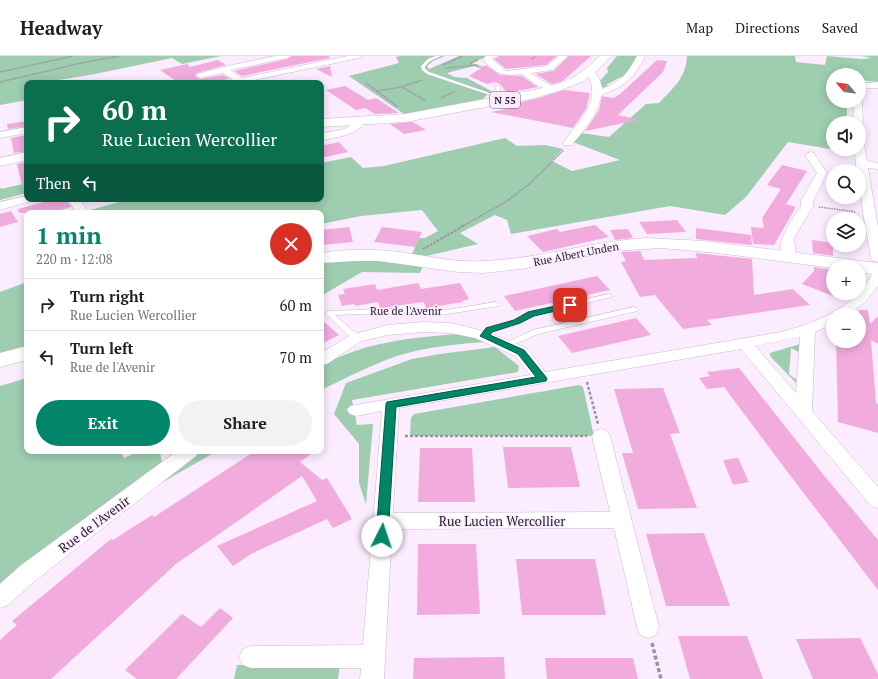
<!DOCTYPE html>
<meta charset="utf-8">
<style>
:root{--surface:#fff;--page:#f2f2f2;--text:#202124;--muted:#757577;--line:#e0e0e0;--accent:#01866a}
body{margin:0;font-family:"PT Serif",serif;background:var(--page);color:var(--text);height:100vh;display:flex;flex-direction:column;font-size:15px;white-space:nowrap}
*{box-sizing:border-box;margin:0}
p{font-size:13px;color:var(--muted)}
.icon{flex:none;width:22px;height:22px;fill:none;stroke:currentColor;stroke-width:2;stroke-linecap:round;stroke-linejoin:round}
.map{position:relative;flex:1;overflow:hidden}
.details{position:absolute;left:24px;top:154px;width:300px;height:244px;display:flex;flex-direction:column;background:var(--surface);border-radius:8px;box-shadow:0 2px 10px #0003}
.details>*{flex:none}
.hud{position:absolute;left:24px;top:24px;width:300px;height:122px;border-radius:8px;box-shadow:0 2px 10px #0003;background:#0b6e4f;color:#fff;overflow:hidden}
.needle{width:26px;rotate:299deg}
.tools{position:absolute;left:826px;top:12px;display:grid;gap:8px}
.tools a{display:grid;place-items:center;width:40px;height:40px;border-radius:50%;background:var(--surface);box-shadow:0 2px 10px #0003;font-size:20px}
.pin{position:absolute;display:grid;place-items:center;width:34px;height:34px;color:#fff;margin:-17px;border-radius:8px;box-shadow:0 2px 6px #0006}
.me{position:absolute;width:44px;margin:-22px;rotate:4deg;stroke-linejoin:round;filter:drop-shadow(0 0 3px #0008)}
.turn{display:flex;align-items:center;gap:14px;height:84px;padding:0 12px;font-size:18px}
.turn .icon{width:52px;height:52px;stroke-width:2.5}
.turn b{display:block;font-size:28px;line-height:34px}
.then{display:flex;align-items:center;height:38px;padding:0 12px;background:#0003;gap:8px;font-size:15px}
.round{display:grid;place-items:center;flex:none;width:42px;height:42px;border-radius:21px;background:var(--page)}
.overview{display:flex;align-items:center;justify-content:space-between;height:68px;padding:0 12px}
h1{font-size:24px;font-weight:700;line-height:30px;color:var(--accent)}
.action{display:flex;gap:8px;margin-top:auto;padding:8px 12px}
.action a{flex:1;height:46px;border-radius:24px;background:var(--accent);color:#fff;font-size:16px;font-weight:700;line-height:46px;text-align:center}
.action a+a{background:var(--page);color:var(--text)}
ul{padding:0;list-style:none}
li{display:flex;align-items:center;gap:12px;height:52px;padding:0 12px;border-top:1px solid var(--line)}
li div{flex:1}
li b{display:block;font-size:15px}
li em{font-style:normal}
header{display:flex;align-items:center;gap:24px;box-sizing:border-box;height:56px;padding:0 20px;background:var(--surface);border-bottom:1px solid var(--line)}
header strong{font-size:19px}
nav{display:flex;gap:22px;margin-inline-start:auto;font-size:14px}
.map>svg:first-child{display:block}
.green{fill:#9ecdaf}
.building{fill:#f1acdd}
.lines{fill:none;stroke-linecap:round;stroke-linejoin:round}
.service-casing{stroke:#ccbad1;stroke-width:1}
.minor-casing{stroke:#ccbad1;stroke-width:1}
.secondary-casing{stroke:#ccbad1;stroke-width:1}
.primary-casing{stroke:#ccbad1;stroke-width:1}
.path-far3{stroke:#9c909f;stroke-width:1.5;stroke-dasharray:1.5 1;stroke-linecap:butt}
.path-far2{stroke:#9c909f;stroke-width:2;stroke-dasharray:2.5 1.5;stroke-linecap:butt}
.path-far1{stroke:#9c909f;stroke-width:2.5;stroke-dasharray:3 2;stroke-linecap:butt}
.path{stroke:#9c909f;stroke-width:3.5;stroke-dasharray:4 2.5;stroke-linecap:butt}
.service{fill:#fff;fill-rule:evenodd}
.minor{fill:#fff;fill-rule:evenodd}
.secondary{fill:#fff;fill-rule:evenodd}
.primary{fill:#fff;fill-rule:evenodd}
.route{fill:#01866a;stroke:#015745}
.labels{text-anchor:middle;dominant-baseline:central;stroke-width:3;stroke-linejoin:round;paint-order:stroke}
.shield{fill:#fbecff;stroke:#645a66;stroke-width:1}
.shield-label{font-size:10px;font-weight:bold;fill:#231c25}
.street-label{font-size:11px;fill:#231c25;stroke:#fbecff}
.near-street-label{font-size:13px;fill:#231c25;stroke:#fbecff}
</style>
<header>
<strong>Headway</strong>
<nav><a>Map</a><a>Directions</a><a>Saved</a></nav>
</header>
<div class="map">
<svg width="878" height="623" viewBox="0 0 878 623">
<rect width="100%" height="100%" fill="#fbecff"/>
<g class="green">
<polygon points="0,0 221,0 182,8 172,2 95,18 40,27 27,27 27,44 0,49"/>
<polygon points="400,0 445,0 433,5 427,10 429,13 459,0 488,0 472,7 484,11 479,12 474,10 447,17 454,21 467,22 495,37 487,39 483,43 404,58 349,20 399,7 396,1"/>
<polygon points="617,0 637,0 625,22 621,21 606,29 610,31 606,32 601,31 599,26 608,16 607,12"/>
<path d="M687,0H795L796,6L825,9L827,0L861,3L872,2L862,0H878V26L859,24V19H833V45H847V67H833V93H848V96L788,86L746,141L725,159L670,150L511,178L507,164L495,159L460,177L478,188L422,201L412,198L419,182H425L438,175L422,154L361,160L321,168V157H88L87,155L130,143H321V107L351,101L363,112L384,110L505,82L517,90L545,89L563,93L552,105L572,115L620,104L573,86L581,77L609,81L646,48L659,47C673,32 686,22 687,0Z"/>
<polygon points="27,127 27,137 0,144 0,131 1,133"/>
<polygon points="343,204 385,205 423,210 420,217 362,216 321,240 321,207"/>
<polygon points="27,226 27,290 0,297 0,236"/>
<path d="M461,278L476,280L485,286C456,288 425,291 397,300C371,309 346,322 321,334V310C364,286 413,281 461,278Z"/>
<polygon points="800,288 802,298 791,292 789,318 800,327 799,330 770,300 770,297"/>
<polygon points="495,291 519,310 518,316 352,344 357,369 373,368 366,448 359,427 359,388 334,358 346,327 412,303 440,298"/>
<polygon points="27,322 27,395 120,395 124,402 140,395 160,395 162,408 0,531 0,330"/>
<polygon points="579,329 583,331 594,380 410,380 411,362 414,358"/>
<polygon points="200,395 217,395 151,433"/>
<polygon points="237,609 340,609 338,623 234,623"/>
</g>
<g class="building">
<polygon points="292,0 329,0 330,2 242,20 234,15 287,3"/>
<polygon points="499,0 557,0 546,9 506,13 494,3"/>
<polygon points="569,0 591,0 564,24 560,26 552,28 535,18 553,15"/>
<polygon points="218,4 226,9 197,17 195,20 200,23 223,19 229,22 225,24 223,27 179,27 160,14 187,8 190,11"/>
<polygon points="657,4 667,5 663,16 618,59 639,64 585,75 599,54 602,40 613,42 619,39"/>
<polygon points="486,9 500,19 522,20 538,31 507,37 500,28 495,26 487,28 469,20"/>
<polygon points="330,10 332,21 316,13"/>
<polygon points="345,30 368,44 376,42 399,57 375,58 365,52 356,54 326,34"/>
<polygon points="564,34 590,37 586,53 573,72 491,56 520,50 517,47 535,43"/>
<polygon points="27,65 27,70 8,73 7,68"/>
<polygon points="413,66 426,74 404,78 390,68"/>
<polygon points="27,79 27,95 14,97 11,82"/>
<polygon points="339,86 348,96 321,102 321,90"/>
<polygon points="27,106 27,129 22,130 17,108"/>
<polygon points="782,109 807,115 786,148 796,151 774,189 753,188 751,171 764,172 762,162 781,133 767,129"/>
<polygon points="55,143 66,143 71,151 50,157 19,157 18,153"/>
<polygon points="11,155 18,166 0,171 0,158"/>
<polygon points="677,164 686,176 647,178 639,166"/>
<polygon points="595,169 609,181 543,196 527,180 557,173 560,176"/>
<polygon points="349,171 353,186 321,189 321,174"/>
<polygon points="382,171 422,176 415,191 374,186"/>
<polygon points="696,172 751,179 752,189 696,183"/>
<polygon points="628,173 633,182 615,184 610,174"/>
<polygon points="812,184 833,187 833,200 813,197"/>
<polygon points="640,195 644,204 697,202 696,197 752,203 754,239 793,233 810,249 707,264 712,269 683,273 655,239 640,241 621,206 626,205 621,196"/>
<polygon points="814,211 833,214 833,240 802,228 814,215"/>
<polygon points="597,220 610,234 515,255 504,240"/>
<polygon points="418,227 421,233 460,227 469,243 462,245 463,246 426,252 424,246 380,252 378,246 355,250 354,248 342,250 338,239 345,238 343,233 375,228 377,234"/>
<polygon points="859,254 868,254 870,268 878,260 878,288 871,284 876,347 878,348 878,377 838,366 836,285 859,285"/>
<polygon points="636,262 651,279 572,297 558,280"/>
<polygon points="321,263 339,279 321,288"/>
<polygon points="739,312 822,417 878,484 878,534 786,414 724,331 707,333 699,322 710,320 707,316"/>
<polygon points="663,332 680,377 670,378 697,452 638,453 622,397 633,397 614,333"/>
<polygon points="503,391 571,391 580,431 508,432"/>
<polygon points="420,392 472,392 475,446 418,446"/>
<polygon points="255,395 315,395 300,406 322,424 327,422 352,463 333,472 327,463 251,498 233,510 217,490 317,445 302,420 176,508 51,623 0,623 0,584 17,569 12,565 111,483 113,484 152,459 154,461"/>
<polygon points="738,402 749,426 733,429 723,404"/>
<polygon points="704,477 730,550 666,550 646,478"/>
<polygon points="418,488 476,488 480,558 417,559"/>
<polygon points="516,503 595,503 606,559 522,559"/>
<polygon points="220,552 233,562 176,623 137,623 125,614 182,558 201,571"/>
<polygon points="678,580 747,580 763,623 690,623"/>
<polygon points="860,582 878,618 878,623 813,623 796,583"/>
<polygon points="504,601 505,623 413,623 414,602"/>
<polygon points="545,602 633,602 638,623 547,623"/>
</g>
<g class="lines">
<defs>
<g id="service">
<polygon points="436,0 441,0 430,5 425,10 425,13 429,16 495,39 497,37 495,30 499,29 501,37 499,40 504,44 500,45 487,38 427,18 422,14 421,10 428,3"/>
<polygon points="609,238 613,240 611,241 533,260 520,268 492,276 487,282 484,282 480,280 486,272 514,264 528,256"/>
<polygon points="496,246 500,248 499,250 434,260 417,256 335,259 359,280 360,282 359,284 353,284 325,257 329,255 417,252 434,256"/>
<polygon points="634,251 638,253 637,255 538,278 508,291 504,289 505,287 533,274"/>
</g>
<g id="minor">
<polygon points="275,0 291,0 287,2 230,14 242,22 348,0 363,0 359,2 240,27 224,27 225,25 233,23 223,17 200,22 196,20 197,18 228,10"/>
<path d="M486,0H495L492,3L506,15L547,10L559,0H568L552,14L531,17L542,25L556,31L557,33L553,36L536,29L522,18C502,20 496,19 483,3Z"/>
<path d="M637,0H645C632,25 627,29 601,39C599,58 583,75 572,89H564L563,87C579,64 604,45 586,15L587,13H593L600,24L602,33C622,25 627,18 637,0Z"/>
<polygon points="878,26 878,32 865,32 859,35 860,28"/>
<polygon points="859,43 862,45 863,67 859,70 859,67 853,67 854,45 859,45"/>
<path d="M361,62L366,65C355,80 338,81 321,84V78L345,73L358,63Z"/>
<polygon points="27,71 27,77 0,82 0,76"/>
<polygon points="859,86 864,89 867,105 878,107 878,113 868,112 878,171 878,206 873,205 871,202 863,157 859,115 857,115 854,93 859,93"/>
<path d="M810,96L814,97L827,117L813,145V150L794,182L796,200L794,203H784C773,187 793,163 801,150V145L817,117L805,99Z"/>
<polygon points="27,140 27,143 33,143 31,145 0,154 0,146"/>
<polygon points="67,143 79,143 89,157 77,157"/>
<path d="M878,215V230L866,245L848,259H833V268L815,276L812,355L878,431V452L871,450L741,293L399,352L393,457L610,456L592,380L595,375L601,373L607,375L610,380L659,571L656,579L648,582L640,579L637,571L614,472L392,473L384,623H360L361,612H251L243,609L239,601L243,593L251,590L363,589L382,355L356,360L350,358L347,354L350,350L530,319L515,300L475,282L451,277L423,276L388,279L361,285L327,308L321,309V297L351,279L388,269L423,266L451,267L484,275L527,292L545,316L776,277C806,270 837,259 859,237C865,231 869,223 873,216ZM800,281L796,337L755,290Z"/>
<polygon points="177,395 199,395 196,400 36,524 8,549 0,552 0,528 20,510"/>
</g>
<g id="secondary">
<path d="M647,182L704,185L878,207V219L859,216V211L833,212L718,197L661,192L613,195L521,213L483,217L459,216L379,205H354L321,207V197C347,193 373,193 400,196C428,200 456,207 484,205C539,203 592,185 647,182Z"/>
<polygon points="27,290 27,304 0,311 0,297"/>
</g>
<g id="primary">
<polygon points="600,0 611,0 598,14 582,26 561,34 535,42 405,66 321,71 321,63 405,58 534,34 560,27 574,21 588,11"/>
<polygon points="27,96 27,104 0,110 0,102"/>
</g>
</defs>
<use href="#service" class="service-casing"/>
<use href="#minor" class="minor-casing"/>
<use href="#secondary" class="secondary-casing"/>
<use href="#primary" class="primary-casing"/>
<g class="path-far3">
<polyline points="532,3 536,0"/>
<polyline points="443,9 463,0"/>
<polyline points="470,10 471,7 478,4"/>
<polyline points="445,12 478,9"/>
<polyline points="0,16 73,0"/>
<polyline points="0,26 86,6 120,0"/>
<polyline points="366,27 398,51"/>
<polyline points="402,31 426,45"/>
<polyline points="377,35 401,31 422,24"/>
<polyline points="441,42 455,35"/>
<polyline points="819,151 856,156"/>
<polyline points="463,170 507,145 527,130 564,94"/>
</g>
<polyline class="path-far2" points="423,193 465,169"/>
<g class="path-far1">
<polyline points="587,326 598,368"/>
<polyline points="405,380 587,380"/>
</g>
<polyline class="path" points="652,587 661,623"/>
<use href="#service" class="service"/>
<use href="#minor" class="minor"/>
<use href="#secondary" class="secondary"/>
<use href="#primary" class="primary"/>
</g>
<polygon class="route" points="570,247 574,249 573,251 534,260 520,267 492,276 490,279 524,294 546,321 547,323 546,325 396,351 388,480 386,484 382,485 378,484 376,480 386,348 387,346 536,321 518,298 480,280 486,272 514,264 528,256"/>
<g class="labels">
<rect class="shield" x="490" y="36" width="30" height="16" rx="3"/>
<g class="shield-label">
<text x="505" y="44">N 55</text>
</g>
<g class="street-label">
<text transform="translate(576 198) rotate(-11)">Rue Albert Unden</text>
<text x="406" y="255">Rue de l'Avenir</text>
</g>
<g class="near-street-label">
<text x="502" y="465">Rue Lucien Wercollier</text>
<text transform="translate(94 468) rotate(-37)">Rue de l'Avenir</text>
</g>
</g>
</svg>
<div class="tools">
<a><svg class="needle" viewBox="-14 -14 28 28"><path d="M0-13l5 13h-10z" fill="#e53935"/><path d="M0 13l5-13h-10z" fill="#757577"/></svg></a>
<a><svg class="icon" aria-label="sound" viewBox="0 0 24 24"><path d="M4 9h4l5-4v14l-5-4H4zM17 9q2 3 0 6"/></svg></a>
<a><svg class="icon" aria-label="search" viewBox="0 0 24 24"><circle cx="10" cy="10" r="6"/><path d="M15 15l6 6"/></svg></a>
<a><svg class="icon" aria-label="layers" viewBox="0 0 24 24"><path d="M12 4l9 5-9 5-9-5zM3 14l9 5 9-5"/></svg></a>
<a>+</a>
<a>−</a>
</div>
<div class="pin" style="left:570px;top:249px;background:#d93025"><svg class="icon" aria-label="arrive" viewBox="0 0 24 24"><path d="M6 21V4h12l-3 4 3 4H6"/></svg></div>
<svg class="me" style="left:382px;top:480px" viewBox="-20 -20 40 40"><circle r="19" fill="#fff"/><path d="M0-13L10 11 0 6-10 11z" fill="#01866a"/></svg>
<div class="hud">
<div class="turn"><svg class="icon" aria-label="right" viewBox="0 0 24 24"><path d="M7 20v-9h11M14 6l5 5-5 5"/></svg><div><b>60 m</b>Rue Lucien Wercollier</div></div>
<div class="then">Then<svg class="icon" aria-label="left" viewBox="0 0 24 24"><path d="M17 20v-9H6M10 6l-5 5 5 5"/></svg></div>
</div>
<section class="details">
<div class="overview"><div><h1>1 min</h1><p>220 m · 12:08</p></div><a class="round" style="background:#d93025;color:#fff"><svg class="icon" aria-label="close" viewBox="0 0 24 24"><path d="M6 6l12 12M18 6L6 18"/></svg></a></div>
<ul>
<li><svg class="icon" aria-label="right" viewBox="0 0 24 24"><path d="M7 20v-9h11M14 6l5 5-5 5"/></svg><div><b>Turn right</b><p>Rue Lucien Wercollier</p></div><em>60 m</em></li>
<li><svg class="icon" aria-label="left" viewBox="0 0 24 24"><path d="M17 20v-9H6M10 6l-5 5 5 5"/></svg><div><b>Turn left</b><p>Rue de l'Avenir</p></div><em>70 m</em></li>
</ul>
<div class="action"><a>Exit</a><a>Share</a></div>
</section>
</div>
